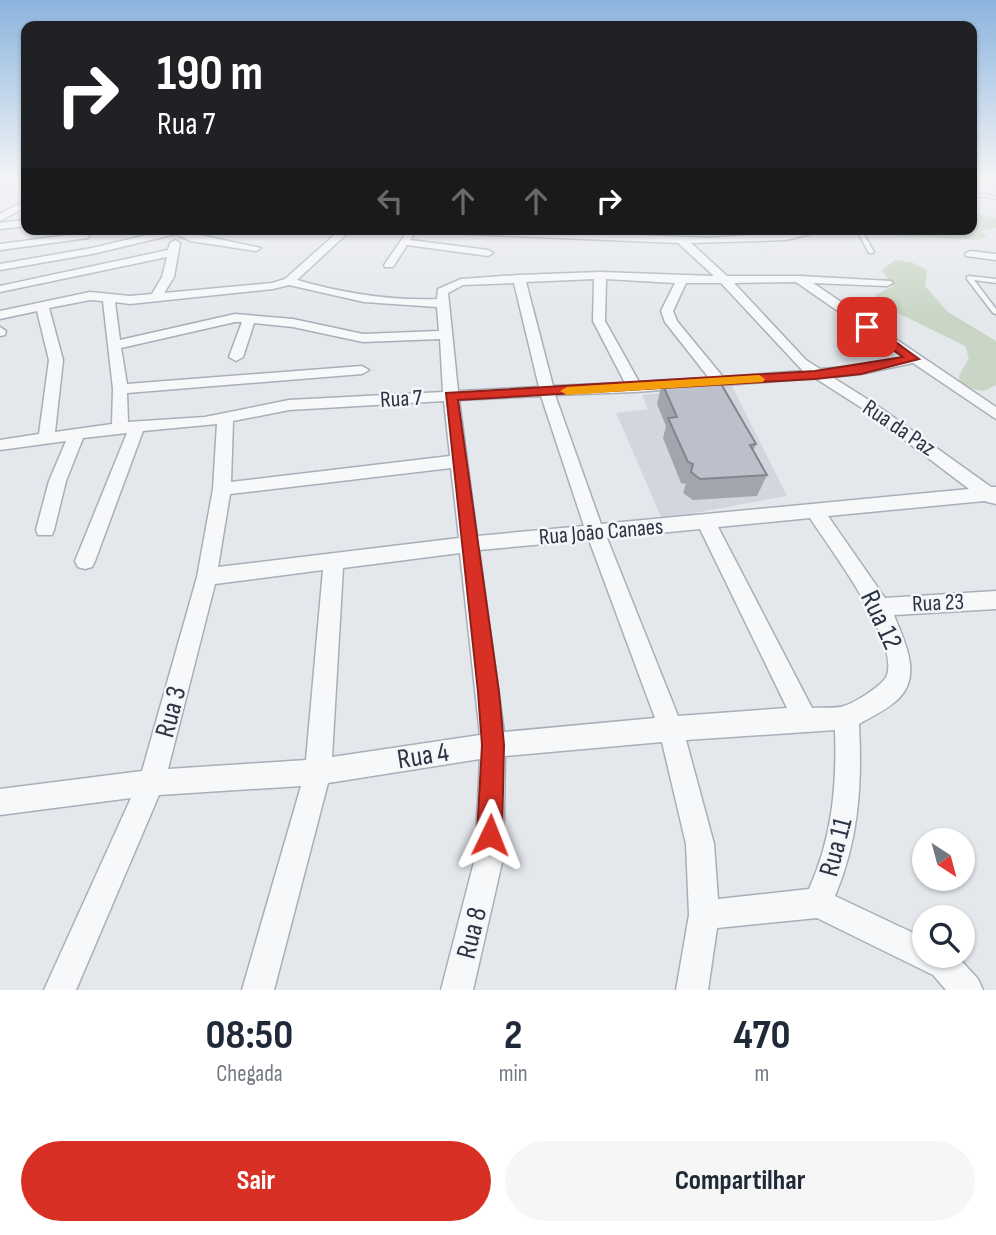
<!DOCTYPE html>
<html lang="pt">
<meta charset="utf-8">
<style>
:root{--surface:#fff;--page:#f6f6f7;--text:#1f2937;--muted:#747a83;--accent:#d93025}
body{margin:0;font-family:"Sofia Sans Condensed",sans-serif;background:var(--page);color:var(--text);height:100vh;display:flex;flex-direction:column;font-size:26px;white-space:nowrap}
*{box-sizing:border-box;margin:0}
p{font-size:23px;color:var(--muted)}
.icon{flex:none;width:38px;height:38px;fill:none;stroke:currentColor;stroke-width:2;stroke-linecap:round;stroke-linejoin:round}
.map{position:relative;height:990px;overflow:hidden}
.details{display:flex;flex-direction:column;background:var(--surface);flex:1}
.details>*{flex:none}
.top-card{position:absolute;left:21px;top:21px;width:956px;height:214px;border-radius:14px;box-shadow:0 2px 5px #0004;background:#202124;color:#fff;overflow:hidden}
.needle{width:46px;rotate:144deg}
.controls{position:absolute;left:912px;top:828px;display:grid;gap:14px}
.controls a{display:grid;place-items:center;width:63px;height:63px;border-radius:50%;background:var(--surface);box-shadow:0 2px 5px #0004;font-size:35px}
.pin{position:absolute;display:grid;place-items:center;width:60px;height:60px;color:#fff;margin:-30px;border-radius:14px;box-shadow:0 4px 10px #0006}
.me{position:absolute;width:77px;margin:-38px;rotate:2deg;stroke-linejoin:round;filter:drop-shadow(0 0 5px #0008)}
.turn{display:flex;align-items:center;gap:24px;height:147px;padding:0 21px;font-size:32px}
.turn .icon{width:91px;height:91px;stroke-width:2.5}
.turn b{display:block;font-size:49px;line-height:60px}
.lanes{display:flex;align-items:center;height:66px;padding:0 21px;background:#0003;justify-content:center;gap:35px;direction:ltr}
.lanes .off{opacity:.35}
.eta{display:flex;justify-content:space-evenly;align-items:center;height:119px;text-align:center}
.eta b{font-size:42px;font-weight:700;line-height:49px}
.primary-button{display:flex;gap:14px;margin-top:auto;padding:14px 21px}
.primary-button a{flex:1;height:80px;border-radius:42px;background:var(--accent);color:#fff;font-size:28px;font-weight:700;line-height:80px;text-align:center}
.primary-button a+a{background:var(--page);color:var(--text)}
.map>svg:first-child{display:block}
.built{fill:#d2d6de}
.green{fill:#c9d6c5}
.lines{fill:none;stroke-linecap:round;stroke-linejoin:round}
.service-casing{stroke:#a9aeb7;stroke-width:3}
.minor-casing{stroke:#a9aeb7;stroke-width:3}
.service{fill:#f7f8fa;fill-rule:evenodd}
.minor{fill:#f7f8fa;fill-rule:evenodd}
.wall{fill:#a1a5ae}
.building{fill:#bbc0ca;stroke:#83868d;stroke-width:2}
.route{fill:#d93025;stroke:#8d1f18;stroke-width:2}
.slow{fill:#f59e0b}
.labels{text-anchor:middle;dominant-baseline:central;stroke-width:5;stroke-linejoin:round;paint-order:stroke}
.street-label{font-size:23px;fill:#2b3445;stroke:#f4f6f9}
.near-street-label{font-size:28px;fill:#2b3445;stroke:#f4f6f9}
</style>
<div class="map">
<svg width="996" height="990" viewBox="0 0 996 990">
<rect width="100%" height="100%" fill="#e4e7ec"/>
<polygon class="built" points="732,386 787,496 662,519 616,413 648,409 642,395"/>
<g class="green">
<polygon points="971,212 996,218 996,228 982,231 986,237 977,240 898,236 883,229 971,229"/>
<polygon points="895,260 913,263 927,270 925,286 948,312 996,341 996,385 984,391 960,387 959,376 969,358 965,346 878,303 875,295 893,286 882,270"/>
</g>
<g class="lines">
<defs>
<g id="service">
<polygon points="990,179 994,179 996,182 996,185 990,181"/>
<polygon points="984,194 996,197 996,199 984,196 971,198 971,196"/>
<polygon points="856,229 861,229 874,252 873,253 869,253"/>
<polygon points="969,276 996,279 996,283 974,280 996,309 996,314 993,313 967,279 967,277"/>
</g>
<g id="minor">
<polygon points="9,178 20,178 0,189 0,183"/>
<polygon points="26,200 26,207 0,221 0,214"/>
<polygon points="26,220 26,226 0,229 0,223"/>
<polygon points="172,229 261,248 256,251 190,241 176,234 92,254 0,270 0,264 92,248"/>
<path d="M341,229H352L297,280C343,293 389,301 437,299L438,289L461,279L519,275L600,272L714,276L678,243L421,232L416,229H499L709,238L830,229L786,240L691,243L727,276H799L891,281L893,283L887,286L813,283L996,407V419L913,363L861,374L832,377L875,404L991,487H996V504L984,501L828,516L885,598L996,591V609L894,615C904,641 924,677 896,701C886,710 871,717 859,724C862,785 859,839 835,896L924,938V956H957L978,979L983,990H946L933,975L817,918L717,928L708,990H676L689,915L686,844L662,742L505,756L503,858L473,990H441L475,858L480,759L328,783L274,990H242L301,786L159,795L76,990H44L131,798L0,815V789L142,771L197,577L213,489L217,424L143,431L95,561L92,567L85,569L78,567L75,561L127,433L83,438L66,481L54,530L52,535H38L36,530L49,481L66,441L0,450V440L39,434L49,360L37,311L0,319V311L90,292L130,296L152,294L162,277L167,257L0,292V286L168,250L170,243L175,240L180,243L174,277L164,293L272,283L285,279ZM594,279L593,321L625,383L553,386L526,282ZM606,279L675,283L661,311L665,322L709,378L639,382L605,321ZM796,282L904,357L861,366L820,369L806,360L734,283ZM514,283L539,387L458,391L448,293L463,285ZM686,283H721L803,371L723,377L677,321L673,311ZM289,285L364,302L437,307L439,331L363,334L293,319L235,314L120,340L115,302L130,304L273,289ZM90,300L103,301L113,389L112,424L55,432L63,360L49,308ZM235,322H242L229,357L236,361L243,357L254,323L293,327L363,342L440,339L443,392L289,400L205,417L128,422L127,393L362,374L369,370L362,366L127,384L121,348ZM815,378L865,410L969,489L601,524L555,395L635,392ZM541,396L584,526L477,536L459,400ZM444,401L450,456L231,482L233,421L289,410ZM451,468L459,538L218,567L230,494ZM810,518C830,549 899,639 887,675C884,685 854,703 844,706C835,709 822,707 812,708L718,527ZM700,529L787,708L678,716L607,538ZM589,540L655,718L504,732L479,550ZM460,553L480,735L332,757L343,568ZM323,570L306,760L168,769L215,584ZM835,730C837,786 832,838 809,889L718,899L714,844L686,740Z"/>
<polygon points="409,229 415,232 410,240 488,250 493,253 488,256 407,245 393,267 385,267 384,265"/>
<polygon points="84,233 89,236 88,238 0,250 0,244"/>
<polygon points="970,251 996,254 996,260 966,256 965,254"/>
<polygon points="0,327 6,331 5,335 0,336"/>
</g>
</defs>
<use href="#service" class="service-casing"/>
<use href="#minor" class="minor-casing"/>
<use href="#service" class="service"/>
<use href="#minor" class="minor"/>
</g>
<polygon class="wall" points="662,383 756,444 753,451 767,475 757,496 693,500 683,493 686,484 681,483 663,438 666,426 657,404"/>
<polygon class="building" points="720,382 756,444 750,445 767,475 700,479 691,472 693,464 688,462 668,418 677,417 662,383"/>
<linearGradient id="sky" x2="0" y2="1"><stop stop-color="#8bb4dd"/><stop offset="0.56" stop-color="#f3f4f6"/><stop offset="1" stop-color="#f3f4f6" stop-opacity="0"/></linearGradient>
<rect width="996" height="317" fill="url(#sky)"/>
<polygon class="route" points="863,324 871,324 919,359 861,374 815,379 458,400 499,692 504,745 502,835 499,844 490,847 481,844 477,835 482,745 478,692 446,393 815,371 903,357 863,329"/>
<polygon class="slow" points="759,375 765,379 763,382 567,395 560,391 567,387"/>
<g class="labels">
<g class="street-label">
<text transform="translate(401 399) rotate(-3)">Rua 7</text>
<text transform="translate(899 428) rotate(34)">Rua da Paz</text>
<text transform="translate(601 532) rotate(-5)">Rua João Canaes</text>
<text transform="translate(938 603) rotate(-3)">Rua 23</text>
</g>
<g class="near-street-label">
<text transform="translate(881 620) rotate(65)">Rua 12</text>
<text transform="translate(171 712) rotate(-75)">Rua 3</text>
<text transform="translate(423 756) rotate(-9)">Rua 4</text>
<text transform="translate(836 847) rotate(-75)">Rua 11</text>
<text transform="translate(472 933) rotate(-76)">Rua 8</text>
</g>
</g>
</svg>
<div class="controls">
<a><svg class="needle" viewBox="-14 -14 28 28"><path d="M0-13l5 13h-10z" fill="#e53935"/><path d="M0 13l5-13h-10z" fill="#747a83"/></svg></a>
<a><svg class="icon" aria-label="search" viewBox="0 0 24 24"><circle cx="10" cy="10" r="6"/><path d="M15 15l6 6"/></svg></a>
</div>
<div class="pin" style="left:867px;top:327px;background:#d93025"><svg class="icon" aria-label="arrive" viewBox="0 0 24 24"><path d="M6 21V4h12l-3 4 3 4H6"/></svg></div>
<svg class="me" style="left:490px;top:835px" viewBox="-20 -20 40 40"><path d="M0-17L14 15 0 8-14 15z" fill="#d93025" stroke="#fff" stroke-width="4"/></svg>
<div class="top-card">
<div class="turn"><svg class="icon" aria-label="right" viewBox="0 0 24 24"><path d="M7 20v-9h11M14 6l5 5-5 5"/></svg><div><b>190 m</b>Rua 7</div></div>
<div class="lanes"><svg class="icon off" aria-label="left" viewBox="0 0 24 24"><path d="M17 20v-9H6M10 6l-5 5 5 5"/></svg><svg class="icon off" aria-label="ahead" viewBox="0 0 24 24"><path d="M12 20V5M6 11l6-6 6 6"/></svg><svg class="icon off" aria-label="ahead" viewBox="0 0 24 24"><path d="M12 20V5M6 11l6-6 6 6"/></svg><svg class="icon" aria-label="right" viewBox="0 0 24 24"><path d="M7 20v-9h11M14 6l5 5-5 5"/></svg></div>
</div>
</div>
<section class="details">
<div class="eta">
<div><b>08:50</b><p>Chegada</p></div>
<div><b>2</b><p>min</p></div>
<div><b>470</b><p>m</p></div>
</div>
<div class="primary-button"><a>Sair</a><a>Compartilhar</a></div>
</section>
